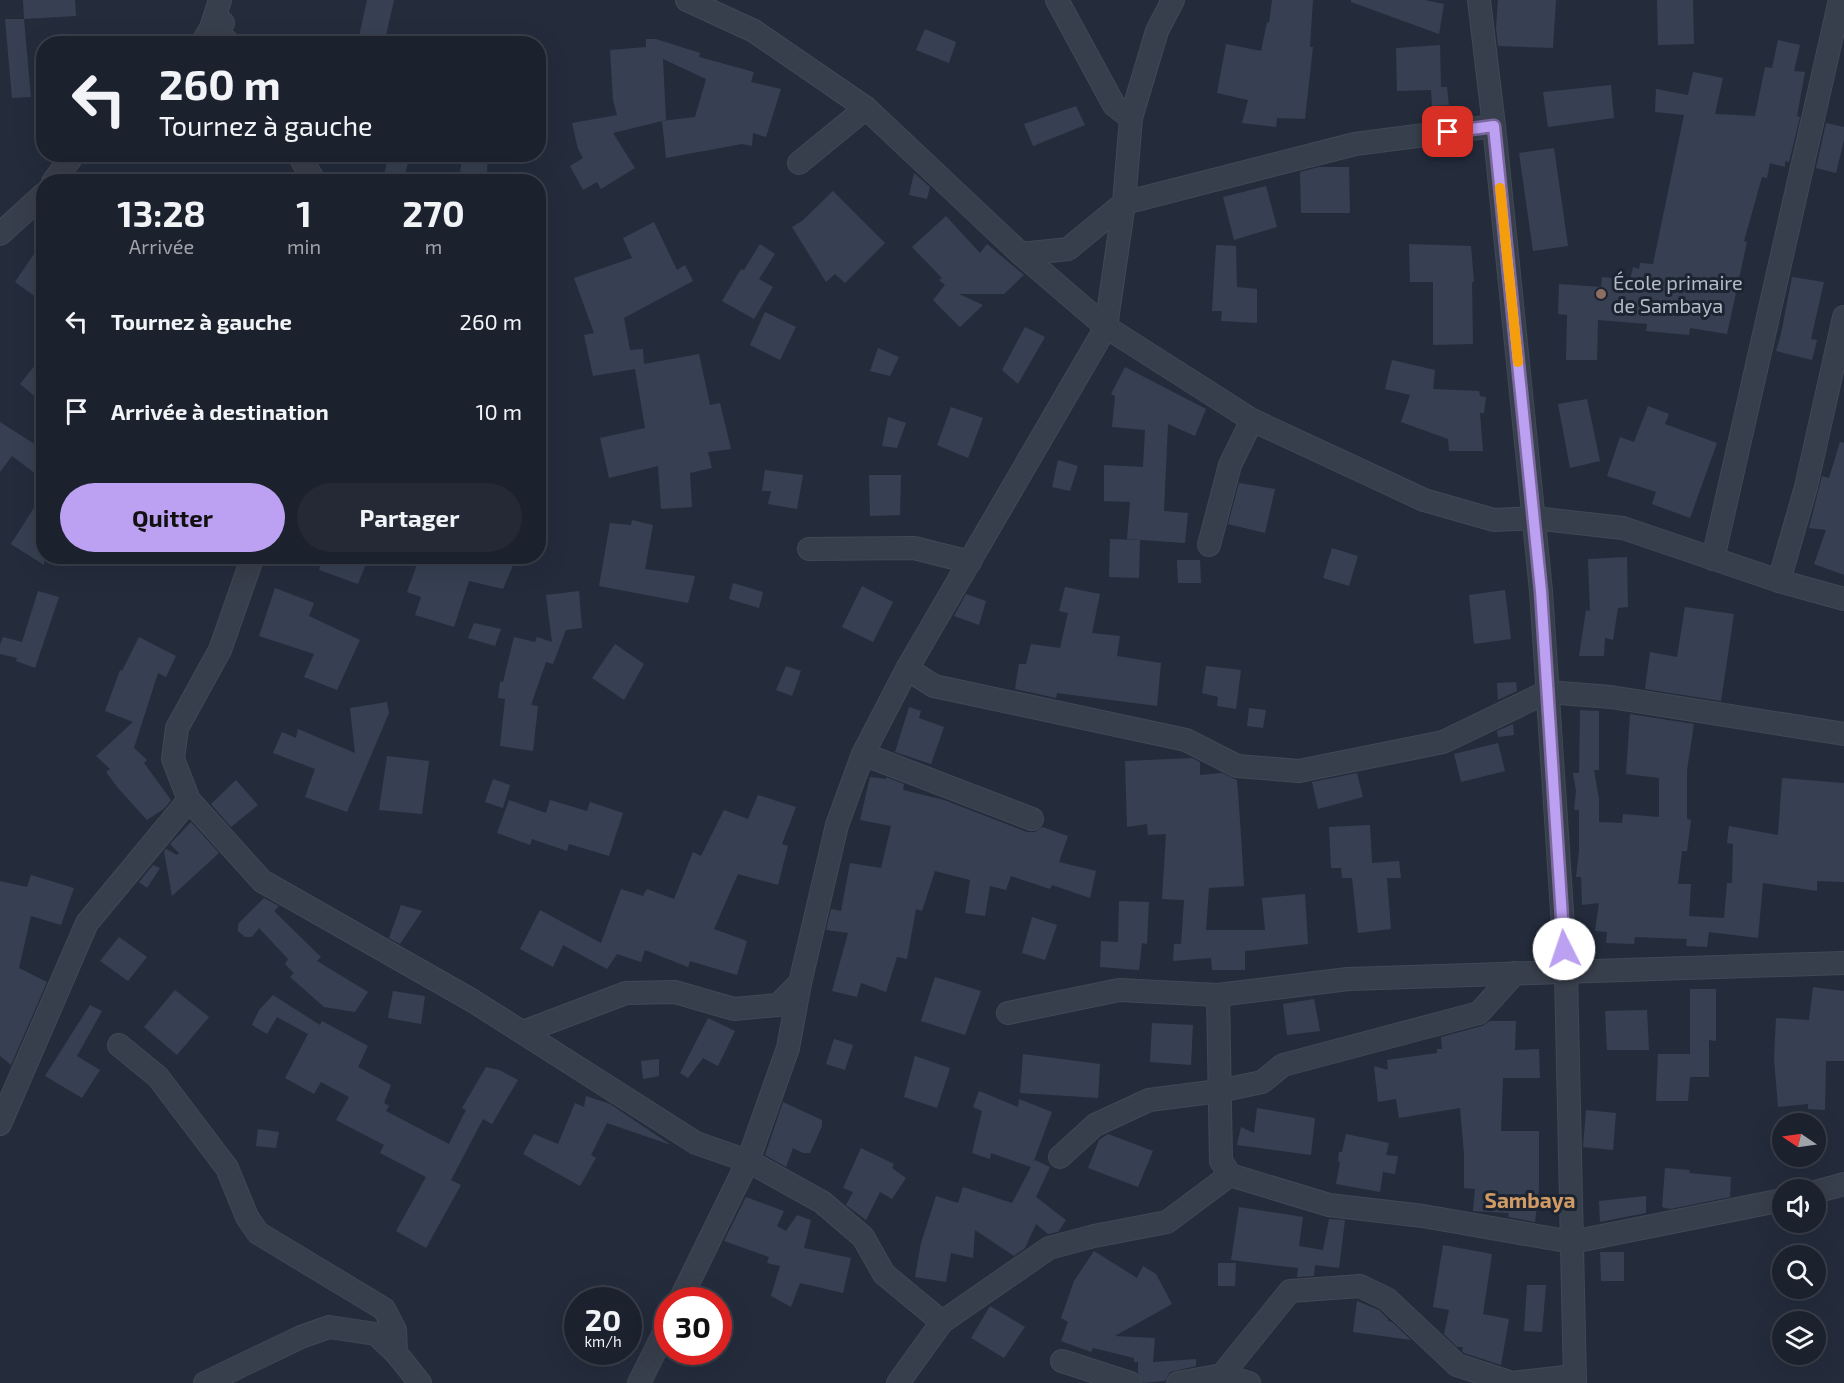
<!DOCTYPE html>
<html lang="fr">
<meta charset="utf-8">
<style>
:root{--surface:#1b212d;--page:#242935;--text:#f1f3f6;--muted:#a0a3aa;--line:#393e49;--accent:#bca0f2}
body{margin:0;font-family:"Exo 2",sans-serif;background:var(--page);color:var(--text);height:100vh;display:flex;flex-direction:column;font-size:22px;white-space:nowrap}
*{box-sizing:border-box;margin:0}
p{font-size:20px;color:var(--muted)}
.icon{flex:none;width:33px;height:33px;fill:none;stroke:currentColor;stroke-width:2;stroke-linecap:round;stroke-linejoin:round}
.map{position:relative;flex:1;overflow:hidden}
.side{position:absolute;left:36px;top:174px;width:510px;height:390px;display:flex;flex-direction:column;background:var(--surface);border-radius:24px;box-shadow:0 6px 24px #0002,0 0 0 2px var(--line)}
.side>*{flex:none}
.top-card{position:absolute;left:36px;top:36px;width:510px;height:126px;border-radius:24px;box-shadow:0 6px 24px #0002,0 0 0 2px var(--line);background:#1b212d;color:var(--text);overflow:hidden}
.needle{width:39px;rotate:283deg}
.tools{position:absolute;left:1772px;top:1113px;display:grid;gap:12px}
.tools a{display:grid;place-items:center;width:54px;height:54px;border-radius:50%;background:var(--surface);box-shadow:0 6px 24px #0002,0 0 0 2px var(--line);font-size:30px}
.speed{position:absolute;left:564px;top:1287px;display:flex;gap:12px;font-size:30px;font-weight:700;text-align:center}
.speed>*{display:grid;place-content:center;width:78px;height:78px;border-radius:50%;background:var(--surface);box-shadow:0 6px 24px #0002,0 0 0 2px var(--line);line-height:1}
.speed small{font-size:15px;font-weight:400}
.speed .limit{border:9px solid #d22;background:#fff;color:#111}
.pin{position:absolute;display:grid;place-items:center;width:51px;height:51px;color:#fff;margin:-26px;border-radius:12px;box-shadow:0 3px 9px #0006}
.me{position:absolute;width:66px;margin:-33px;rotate:356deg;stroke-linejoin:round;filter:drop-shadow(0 0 4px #0008)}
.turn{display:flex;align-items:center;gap:21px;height:126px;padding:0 24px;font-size:27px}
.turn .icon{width:78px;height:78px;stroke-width:2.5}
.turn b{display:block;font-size:42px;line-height:51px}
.eta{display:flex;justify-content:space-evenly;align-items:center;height:102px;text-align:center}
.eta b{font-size:36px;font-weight:700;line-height:42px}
.action{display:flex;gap:12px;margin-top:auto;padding:12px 24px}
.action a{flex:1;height:69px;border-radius:36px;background:var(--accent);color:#111;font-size:24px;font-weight:700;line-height:69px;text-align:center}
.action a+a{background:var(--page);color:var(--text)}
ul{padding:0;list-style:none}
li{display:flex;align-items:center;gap:18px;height:90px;padding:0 24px}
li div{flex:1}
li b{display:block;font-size:22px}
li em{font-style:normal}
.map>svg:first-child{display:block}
.building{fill:#364052}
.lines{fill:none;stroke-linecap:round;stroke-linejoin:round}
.minor-casing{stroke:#414855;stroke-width:24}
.minor{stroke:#383f4c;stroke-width:22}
.route-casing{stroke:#7a689d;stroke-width:15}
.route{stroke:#bca0f2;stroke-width:10}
.slow{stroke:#f59e0b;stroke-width:10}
.education-dot{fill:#8d6e63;stroke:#1d2431;stroke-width:2}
.labels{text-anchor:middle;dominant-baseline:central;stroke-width:6;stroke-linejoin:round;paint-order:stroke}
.poi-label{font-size:20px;fill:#b3bac7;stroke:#1d2431;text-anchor:start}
.neighbourhood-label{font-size:21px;font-weight:bold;fill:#d19b65;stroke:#1d2431}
</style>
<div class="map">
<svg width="1844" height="1383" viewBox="0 0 1844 1383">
<rect width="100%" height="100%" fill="#242c3c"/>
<g class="building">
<polygon points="23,0 75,0 76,16 24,19 31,97 12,98 5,19 24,19"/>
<polygon points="367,0 394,0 384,44 358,41"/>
<polygon points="1272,0 1313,0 1310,47 1313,47 1305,119 1277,118 1276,127 1242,123 1248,100 1217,93 1226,44 1261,51 1267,22 1269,23"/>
<polygon points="1351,0 1425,0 1444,4 1439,34 1351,2"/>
<polygon points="1498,0 1556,0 1553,48 1498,46 1496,28"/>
<polygon points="1657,0 1693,0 1694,44 1658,45"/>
<polygon points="925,29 956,42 949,63 916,50"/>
<polygon points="646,39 656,39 700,53 699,57 754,72 751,82 781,89 766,137 753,133 752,146 742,144 666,158 662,121 695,117 706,79 663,59 666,120 613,133 635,168 601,189 597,182 583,190 570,166 583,158 578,149 572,123 617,115 613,100 610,50 646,47"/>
<polygon points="1778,40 1800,45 1794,71 1805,72 1797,116 1800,117 1789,162 1785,161 1785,167 1770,163 1767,178 1762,177 1744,241 1747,242 1727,334 1690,328 1689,335 1646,331 1647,324 1598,320 1597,360 1566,360 1567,315 1558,314 1559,284 1601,287 1602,277 1630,280 1633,267 1639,269 1640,263 1653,264 1684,115 1655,112 1656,89 1688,95 1693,72 1723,78 1715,114 1755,116 1765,67 1772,68"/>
<polygon points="1440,45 1441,87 1447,87 1449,105 1432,106 1431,90 1397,91 1396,48"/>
<polygon points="1611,85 1614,118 1548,127 1543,92"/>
<polygon points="1076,106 1085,125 1033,146 1024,124"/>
<polygon points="1826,123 1844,127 1844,140 1836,173 1816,168"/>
<polygon points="1554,148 1568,246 1533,251 1519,153"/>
<polygon points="389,154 410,154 404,179 384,175"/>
<polygon points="463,154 488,154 487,174 460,172"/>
<polygon points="1319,167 1349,167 1350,213 1301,213 1300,172"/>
<polygon points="914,173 930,187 927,199 909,195"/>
<polygon points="1266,186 1277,227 1234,240 1223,197"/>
<polygon points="833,191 885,243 845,283 835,274 826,282 792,227 802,221"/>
<polygon points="946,216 980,253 987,244 1024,275 1004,294 959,294 983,305 960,327 933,300 945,285 939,280 942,278 912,247"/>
<polygon points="654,222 677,270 685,265 693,281 624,318 630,350 643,349 644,364 699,354 710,405 720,403 731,449 708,452 712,468 690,473 692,507 661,509 658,466 609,478 600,438 645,428 635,369 593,376 584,335 594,333 574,278 632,258 623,238"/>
<polygon points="44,239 44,303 15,282"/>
<polygon points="760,244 775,254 759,279 773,287 754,319 722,301 741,269 744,270"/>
<polygon points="1409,244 1471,246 1474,282 1472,282 1473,344 1433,345 1433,282 1410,282"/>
<polygon points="1216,245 1236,246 1237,287 1257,289 1257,323 1221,321 1222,311 1212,311"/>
<polygon points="1792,277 1824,282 1811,339 1817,340 1812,360 1776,351 1781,334"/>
<polygon points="765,312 796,327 780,360 750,345"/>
<polygon points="1025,327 1045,337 1018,384 1002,370"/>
<polygon points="878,348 899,357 890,376 870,371"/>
<polygon points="44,354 44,404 20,384"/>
<polygon points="1392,360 1435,370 1433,389 1479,391 1480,396 1486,397 1484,413 1480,413 1483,451 1449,451 1448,439 1401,422 1410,395 1385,389"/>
<polygon points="1125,367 1206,409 1195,436 1168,424 1164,511 1188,513 1185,543 1127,539 1130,502 1104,501 1104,465 1143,467 1145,430 1112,427 1115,396 1111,394"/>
<polygon points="1587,399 1600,461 1570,468 1558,404"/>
<polygon points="1648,406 1669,414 1665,424 1717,443 1690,518 1652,504 1656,492 1607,476 1620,437 1634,442"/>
<polygon points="951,407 983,418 968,458 937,445"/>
<polygon points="888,417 906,423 897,448 882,446"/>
<polygon points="0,422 44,450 44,480 12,456 0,472"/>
<polygon points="1840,442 1844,443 1844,575 1814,564 1826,530 1809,528 1822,476 1829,478"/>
<polygon points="1058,460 1078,466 1070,491 1052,487"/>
<polygon points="765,470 803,475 797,509 768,504 771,491 762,491"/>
<polygon points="869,475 901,475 900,515 870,516"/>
<polygon points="1239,483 1275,489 1265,533 1228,524"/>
<polygon points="44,492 44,565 11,544"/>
<polygon points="632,520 653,525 645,569 695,576 688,603 599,586 610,523 631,525"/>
<polygon points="1110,539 1140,540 1139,578 1109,577"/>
<polygon points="1332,548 1358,556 1349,586 1323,578"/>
<polygon points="324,556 369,556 358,584 319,570"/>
<polygon points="420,556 517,556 503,589 469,581 454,627 415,615 421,597 407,592"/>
<polygon points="1627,557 1628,607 1618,608 1613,640 1605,638 1604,656 1579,656 1586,610 1590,611 1588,559"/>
<polygon points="1177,560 1200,560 1201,583 1178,583"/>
<polygon points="733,583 763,592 759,608 729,599"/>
<polygon points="862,586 893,602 873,642 842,627"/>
<polygon points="1065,587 1100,594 1092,633 1120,636 1117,656 1161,663 1157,706 1057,693 1056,698 1015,689 1019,664 1026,664 1031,644 1060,648 1068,613 1059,611"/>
<polygon points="275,588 314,603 309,616 360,640 337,690 304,677 314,654 259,636"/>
<polygon points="1505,590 1511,639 1474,644 1469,595"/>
<polygon points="38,591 59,597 35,668 16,661 17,658 0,654 0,645 3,637 22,642"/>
<polygon points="579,591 582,628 566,630 553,664 546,662 531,705 538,706 533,751 500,746 505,699 498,698 500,682 503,682 514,637 535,642 537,637 552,642 546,595"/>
<polygon points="966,594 986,601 979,625 954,616"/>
<polygon points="1685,607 1734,614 1721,701 1645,689 1650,652 1677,657"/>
<polygon points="474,623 501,629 495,646 468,638"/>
<polygon points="139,637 176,656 166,677 158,673 134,748 147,760 144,763 171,800 165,808 147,820 118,788 106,772 110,769 96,756 133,722 105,711 120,670 122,671"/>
<polygon points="615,644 644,664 624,700 592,678"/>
<polygon points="786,666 801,671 792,696 776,690"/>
<polygon points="1206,666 1241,670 1236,709 1217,706 1218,697 1202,693"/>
<polygon points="1516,682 1517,691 1498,700 1497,683"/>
<polygon points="387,702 389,713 347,812 305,797 315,769 273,753 282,732 296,738 298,729 355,753 350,708"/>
<polygon points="909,707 921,711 919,718 944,727 931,764 895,752"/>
<polygon points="1249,708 1266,710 1263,728 1247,726"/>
<polygon points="1580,710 1599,711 1599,770 1594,770 1599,799 1599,822 1622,823 1623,814 1659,817 1659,778 1626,774 1630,714 1694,724 1687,770 1687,819 1691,820 1687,851 1682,851 1678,884 1691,884 1689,916 1724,918 1727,883 1732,883 1733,844 1727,843 1729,826 1778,835 1782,778 1844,783 1844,882 1817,881 1817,891 1763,883 1758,938 1709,932 1707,947 1686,946 1687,939 1635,937 1634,944 1606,943 1607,932 1595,931 1599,903 1582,905 1581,877 1576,877 1579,851 1579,810 1574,810 1576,791 1573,773 1579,773"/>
<polygon points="1513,724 1514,735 1498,737 1497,731"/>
<polygon points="1498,743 1505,771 1461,782 1454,754"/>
<polygon points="387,756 429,761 422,814 379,810"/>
<polygon points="1192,758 1200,762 1200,775 1222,773 1237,780 1240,820 1244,886 1209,888 1206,930 1265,930 1262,898 1305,894 1308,944 1245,951 1245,970 1212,970 1211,958 1173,961 1174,944 1181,944 1184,900 1162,899 1166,834 1148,835 1147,824 1127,827 1125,761"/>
<polygon points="1357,773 1363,797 1318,809 1312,782"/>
<polygon points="870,777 886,779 886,777 904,784 903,790 944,800 1027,832 1035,832 1042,827 1068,836 1059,862 1096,871 1090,898 1052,885 1050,889 1011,876 1006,890 990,886 985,916 965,913 970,880 935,871 922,911 916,909 907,959 897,957 886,992 861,983 857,997 832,991 848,933 826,930 831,909 841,911 850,863 881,868 891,826 860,820"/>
<polygon points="493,779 510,785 503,808 485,802"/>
<polygon points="236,780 258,805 231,827 211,804"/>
<polygon points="758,795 796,807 782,844 788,846 778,885 738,874 714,929 747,941 737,975 690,961 688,967 645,950 641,962 617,954 607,969 563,945 553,967 520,949 540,910 601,943 621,889 643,896 647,889 674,899 693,852 701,856 724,810 748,819"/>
<polygon points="509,800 546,813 550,800 587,811 590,802 623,813 609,856 569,844 567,851 532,839 530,845 497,833"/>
<polygon points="191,822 219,853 172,896 164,851 166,849 177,855 179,853 170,844"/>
<polygon points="1370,825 1372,863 1399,861 1401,878 1387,878 1391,929 1358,933 1352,878 1342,878 1341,868 1331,868 1329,827"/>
<polygon points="153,865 160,868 147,888 139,882"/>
<polygon points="31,875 74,888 61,925 31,916 19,968 47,982 11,1065 0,1056 0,881 27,887"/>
<polygon points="264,898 279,906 274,911 321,957 317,961 368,992 355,1012 324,1007 290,977 294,973 285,964 288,959 259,928 252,937 245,937 238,931 238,924"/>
<polygon points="1119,901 1149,902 1147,944 1142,943 1139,970 1100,967 1101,941 1118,942"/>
<polygon points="401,905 422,911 400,944 389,938"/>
<polygon points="1032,917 1057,925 1045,960 1022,953"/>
<polygon points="119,937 147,957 128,981 100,961"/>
<polygon points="935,977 981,991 965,1035 921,1021"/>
<polygon points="1813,987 1844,991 1844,1061 1826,1061 1825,1110 1808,1109 1808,1104 1778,1107 1774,1059 1776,1018 1809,1020"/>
<polygon points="1690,989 1716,989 1716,1041 1709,1040 1709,1077 1690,1077 1688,1101 1656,1101 1658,1054 1690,1054"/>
<polygon points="175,990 209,1017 177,1055 144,1027"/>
<polygon points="393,991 425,996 421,1024 388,1018"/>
<polygon points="273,995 320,1025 322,1021 368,1046 358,1067 391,1085 384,1103 389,1106 386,1111 449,1144 466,1110 462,1108 486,1067 499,1070 518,1080 492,1124 483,1119 451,1180 461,1185 426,1248 396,1231 426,1177 380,1153 384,1145 336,1120 349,1097 321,1082 314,1094 285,1078 308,1034 277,1017 267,1034 252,1025 259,1010"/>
<polygon points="1314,999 1320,1031 1287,1035 1283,1004"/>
<polygon points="90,1005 102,1011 77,1056 100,1070 82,1098 45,1076"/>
<polygon points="1647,1010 1649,1050 1607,1050 1605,1011"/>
<polygon points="708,1018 735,1031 718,1066 703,1058 688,1078 680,1073"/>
<polygon points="1490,1021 1516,1021 1515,1050 1539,1049 1540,1078 1503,1078 1501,1131 1539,1131 1539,1189 1535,1222 1508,1217 1509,1213 1473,1211 1475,1189 1464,1188 1464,1154 1460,1108 1399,1118 1396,1099 1378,1102 1374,1066 1388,1070 1387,1060 1437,1053 1437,1049 1442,1049 1441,1037 1482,1026"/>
<polygon points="1152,1023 1193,1025 1191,1065 1150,1062"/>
<polygon points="834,1039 853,1045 845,1070 826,1064"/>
<polygon points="1023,1054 1100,1064 1098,1098 1020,1093"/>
<polygon points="915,1056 950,1068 937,1108 904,1097"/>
<polygon points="659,1059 659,1076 643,1079 641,1061"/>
<polygon points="979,1091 1018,1107 1019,1099 1052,1112 1033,1163 1035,1160 1050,1167 1036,1197 1066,1220 1058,1232 1048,1234 1036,1224 1025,1248 1014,1256 975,1230 973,1258 951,1253 946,1282 915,1277 921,1243 936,1196 958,1203 963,1187 1012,1203 1031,1167 991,1153 990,1159 972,1153 982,1111 973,1107"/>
<polygon points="586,1096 610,1104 671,1145 607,1123 591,1155 596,1158 580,1186 523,1154 534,1134 558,1144 575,1103 584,1107"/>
<polygon points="783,1102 822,1120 822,1126 810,1153 803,1153 793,1148 786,1167 765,1155"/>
<polygon points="1257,1108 1315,1118 1311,1155 1237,1145 1241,1127 1254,1133"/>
<polygon points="1586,1110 1616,1113 1613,1150 1583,1147"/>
<polygon points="258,1129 279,1132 276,1148 256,1146"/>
<polygon points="1108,1134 1153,1151 1138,1187 1088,1168 1099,1140"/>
<polygon points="1346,1134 1389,1143 1386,1155 1398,1156 1395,1174 1383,1172 1380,1192 1336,1184 1340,1162 1338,1161 1339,1152 1342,1152"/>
<polygon points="861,1148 894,1164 892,1168 906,1178 892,1199 880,1192 866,1220 846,1205 853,1192 843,1188"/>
<polygon points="1665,1168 1690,1170 1689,1173 1731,1177 1730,1197 1670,1209 1662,1207"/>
<polygon points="1646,1196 1646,1213 1600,1222 1599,1201"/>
<polygon points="746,1197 784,1211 777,1226 786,1231 797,1215 811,1220 804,1248 851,1258 843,1293 800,1283 791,1307 771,1296 780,1266 767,1263 769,1257 724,1241"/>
<polygon points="1239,1207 1303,1217 1299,1246 1323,1250 1329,1219 1345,1220 1339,1268 1315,1265 1314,1276 1297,1277 1298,1268 1231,1260"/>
<polygon points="1443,1245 1492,1254 1483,1314 1509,1319 1501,1365 1464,1353 1462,1351 1463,1347 1457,1347 1444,1334 1449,1310 1433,1307"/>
<polygon points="1094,1251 1137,1278 1143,1266 1156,1274 1172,1304 1115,1336 1155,1338 1153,1362 1196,1359 1196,1366 1170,1372 1165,1381 1143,1383 1138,1373 1138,1362 1134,1362 1134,1358 1093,1348 1091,1352 1061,1341 1068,1322 1061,1318 1074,1281"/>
<polygon points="1600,1252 1624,1252 1624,1281 1601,1281"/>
<polygon points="1218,1263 1236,1263 1235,1286 1218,1286"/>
<polygon points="1527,1285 1546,1285 1542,1332 1524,1331"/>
<polygon points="1357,1301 1379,1310 1388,1319 1388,1321 1392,1322 1411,1340 1353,1332"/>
<polygon points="990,1306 1025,1327 1004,1358 971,1338"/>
</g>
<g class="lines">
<defs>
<g id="minor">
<polyline points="687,0 754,31 866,108 1021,254 1106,327 1252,420 1424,500 1494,520 1534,518 1623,528 1779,581 1844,599"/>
<polyline points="1057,0 1114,105 1131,118"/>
<polyline points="1479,0 1494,126 1541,591 1566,972 1575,1383"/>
<polyline points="223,23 211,28 230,44"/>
<polyline points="202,44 211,28 220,0"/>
<polyline points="298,154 315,182"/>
<polyline points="799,163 866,108"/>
<polyline points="53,182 74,154"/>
<polyline points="0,234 44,194"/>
<polyline points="1021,254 1068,249 1124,203 1355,144 1494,126"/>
<polyline points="1209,545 1230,465 1252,420"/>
<polyline points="809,549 914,548 970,562"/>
<polyline points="253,556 220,650 177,728 173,759 189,800 262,881 473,1001 696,1143 748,1161 822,1202 863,1237 884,1274 942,1322"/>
<polyline points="1713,559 1840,0"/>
<polyline points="1779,581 1806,487 1844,317"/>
<polyline points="907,669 934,686 1186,740 1237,766 1299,771 1443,742 1547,692 1611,697 1844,734"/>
<polyline points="863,754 1032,819"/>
<polyline points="1218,995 1221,1161 1230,1175 1329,1205 1423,1216 1572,1242 1782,1200"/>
<polyline points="1008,1013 1119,990 1218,995 1348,979 1844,963"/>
<polyline points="523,1032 626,993 675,992 734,1009 778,1005 800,983"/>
<polyline points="119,1045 158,1077 227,1168 247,1217 258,1233 384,1309 395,1330 396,1353 420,1383"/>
<polyline points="0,1124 87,923 189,800"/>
<polyline points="1060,1157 1095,1125 1149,1100 1219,1091 1262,1082 1283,1065 1479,1013 1515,973"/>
<polyline points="1815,1192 1844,1184"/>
<polyline points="680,1300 748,1161 788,1048 800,983 837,825 863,754 907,669 1106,327 1124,203 1131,118 1157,31 1173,0"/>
<polyline points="1062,1361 1130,1383"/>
<polyline points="1222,1375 1249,1383"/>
<polyline points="205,1383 301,1337 329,1327 376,1334 396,1353"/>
<polyline points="639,1383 668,1325"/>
<polyline points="898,1383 942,1322 1049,1248 1094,1236 1167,1222 1230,1175"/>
<polyline points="1178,1383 1222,1375 1290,1291 1360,1286 1387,1299 1457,1365 1512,1383 1575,1376"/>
</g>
</defs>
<use href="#minor" class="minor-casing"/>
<use href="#minor" class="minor"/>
</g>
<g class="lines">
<defs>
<polyline id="route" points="1448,132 1494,126 1541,591 1564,949"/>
</defs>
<use href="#route" class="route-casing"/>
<use href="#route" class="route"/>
<polyline class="slow" points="1500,188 1518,362"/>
</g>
<circle class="education-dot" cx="1601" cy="294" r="6"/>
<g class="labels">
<g class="poi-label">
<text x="1613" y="282">École primaire<tspan x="1613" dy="23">de Sambaya</tspan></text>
</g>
<g class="neighbourhood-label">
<text x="1530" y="1199">Sambaya</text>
</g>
</g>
</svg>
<div class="tools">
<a><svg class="needle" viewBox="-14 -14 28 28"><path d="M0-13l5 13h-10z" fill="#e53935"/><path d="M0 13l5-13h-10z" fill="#a0a3aa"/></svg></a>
<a><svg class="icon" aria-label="sound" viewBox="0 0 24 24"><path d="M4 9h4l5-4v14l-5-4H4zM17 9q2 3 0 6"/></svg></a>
<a><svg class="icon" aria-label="search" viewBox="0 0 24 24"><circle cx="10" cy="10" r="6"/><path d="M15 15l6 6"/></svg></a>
<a><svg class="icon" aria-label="layers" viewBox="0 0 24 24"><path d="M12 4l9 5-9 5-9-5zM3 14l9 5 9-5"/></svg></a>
</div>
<div class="speed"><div>20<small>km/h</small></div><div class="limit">30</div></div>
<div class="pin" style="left:1448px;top:132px;background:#d93025"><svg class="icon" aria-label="arrive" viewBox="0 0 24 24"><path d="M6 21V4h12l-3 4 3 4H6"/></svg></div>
<svg class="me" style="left:1564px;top:949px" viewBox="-20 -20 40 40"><circle r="19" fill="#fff"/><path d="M0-13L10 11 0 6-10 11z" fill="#bca0f2"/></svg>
<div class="top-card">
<div class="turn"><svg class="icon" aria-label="left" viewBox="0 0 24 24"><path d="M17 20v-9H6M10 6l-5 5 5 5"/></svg><div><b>260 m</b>Tournez à gauche</div></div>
</div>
<section class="side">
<div class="eta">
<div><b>13:28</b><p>Arrivée</p></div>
<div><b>1</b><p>min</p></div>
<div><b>270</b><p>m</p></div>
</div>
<ul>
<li><svg class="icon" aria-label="left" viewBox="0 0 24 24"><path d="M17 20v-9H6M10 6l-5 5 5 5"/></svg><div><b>Tournez à gauche</b></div><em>260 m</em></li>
<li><svg class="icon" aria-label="arrive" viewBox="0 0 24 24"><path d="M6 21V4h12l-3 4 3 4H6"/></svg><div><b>Arrivée à destination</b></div><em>10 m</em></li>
</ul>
<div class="action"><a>Quitter</a><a>Partager</a></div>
</section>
</div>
